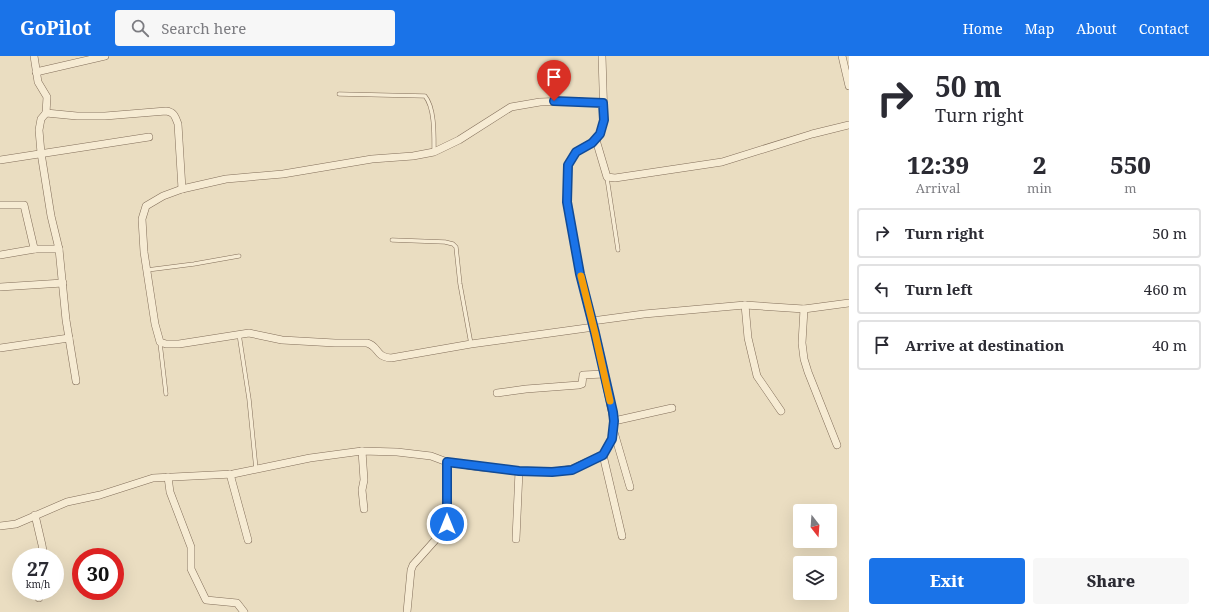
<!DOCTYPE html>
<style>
:root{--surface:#fff;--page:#f7f7f7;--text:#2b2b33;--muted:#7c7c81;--line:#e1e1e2;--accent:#1a73e8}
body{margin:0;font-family:"Noto Serif",serif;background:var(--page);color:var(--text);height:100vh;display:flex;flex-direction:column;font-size:15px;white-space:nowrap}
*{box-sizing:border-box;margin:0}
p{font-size:13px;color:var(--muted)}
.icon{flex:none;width:22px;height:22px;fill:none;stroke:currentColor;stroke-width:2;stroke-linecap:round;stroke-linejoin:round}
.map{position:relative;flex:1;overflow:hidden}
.side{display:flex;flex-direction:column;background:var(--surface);width:360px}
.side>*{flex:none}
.top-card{background:#fff;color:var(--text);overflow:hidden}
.needle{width:26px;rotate:163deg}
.fabs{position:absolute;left:793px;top:448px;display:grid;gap:8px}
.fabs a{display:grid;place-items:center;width:44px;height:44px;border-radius:4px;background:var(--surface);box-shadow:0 4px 16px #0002;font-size:20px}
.speed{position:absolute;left:12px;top:492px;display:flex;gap:8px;font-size:20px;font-weight:700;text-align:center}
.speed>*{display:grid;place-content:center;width:52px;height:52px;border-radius:50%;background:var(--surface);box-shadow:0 4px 16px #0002;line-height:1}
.speed small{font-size:10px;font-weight:400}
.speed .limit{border:6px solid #d22;background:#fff;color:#111}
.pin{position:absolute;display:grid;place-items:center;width:34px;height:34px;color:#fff;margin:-41px -17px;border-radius:50% 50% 50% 0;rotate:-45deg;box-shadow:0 0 4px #0007}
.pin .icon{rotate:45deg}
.me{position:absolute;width:44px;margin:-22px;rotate:0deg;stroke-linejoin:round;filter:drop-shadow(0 0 3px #0008)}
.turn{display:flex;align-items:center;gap:14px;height:84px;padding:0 20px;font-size:18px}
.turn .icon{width:52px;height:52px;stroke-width:2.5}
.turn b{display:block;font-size:28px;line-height:34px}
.eta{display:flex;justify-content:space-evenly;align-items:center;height:68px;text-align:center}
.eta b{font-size:24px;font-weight:800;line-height:28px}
.button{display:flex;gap:8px;margin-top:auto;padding:8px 20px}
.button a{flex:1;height:46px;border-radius:4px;background:var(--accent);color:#fff;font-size:16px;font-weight:800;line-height:46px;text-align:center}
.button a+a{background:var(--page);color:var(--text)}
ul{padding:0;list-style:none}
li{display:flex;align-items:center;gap:12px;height:50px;margin:0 8px 6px;padding:0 12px;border:2px solid var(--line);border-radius:4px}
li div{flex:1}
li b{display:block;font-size:15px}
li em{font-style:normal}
header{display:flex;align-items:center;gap:24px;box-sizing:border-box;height:56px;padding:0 20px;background:var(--accent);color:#fff}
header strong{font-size:19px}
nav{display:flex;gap:22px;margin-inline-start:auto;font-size:14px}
.search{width:280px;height:36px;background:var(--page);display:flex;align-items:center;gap:10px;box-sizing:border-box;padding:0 14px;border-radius:4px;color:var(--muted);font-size:15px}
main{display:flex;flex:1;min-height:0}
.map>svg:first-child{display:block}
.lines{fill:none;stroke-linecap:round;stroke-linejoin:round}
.service-casing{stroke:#826e5a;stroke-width:4.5}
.minor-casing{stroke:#826e5a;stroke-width:8}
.service{stroke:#f6ebd3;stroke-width:3.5}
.minor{stroke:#f6ebd3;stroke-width:7}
.route-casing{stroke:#114b97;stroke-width:10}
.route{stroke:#1a73e8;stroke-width:7}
.slow{stroke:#f59e0b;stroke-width:7}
</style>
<header>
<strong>GoPilot</strong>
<div class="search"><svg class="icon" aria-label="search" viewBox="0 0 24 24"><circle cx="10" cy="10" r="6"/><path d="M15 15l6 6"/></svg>Search here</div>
<nav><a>Home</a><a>Map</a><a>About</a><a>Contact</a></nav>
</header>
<main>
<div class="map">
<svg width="849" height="556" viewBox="0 0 849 556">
<rect width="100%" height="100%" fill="#eaddc1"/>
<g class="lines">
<defs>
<g id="service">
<path d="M339,38L425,40C435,52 434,80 434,95"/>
<polyline points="607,122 618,194"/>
<polyline points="392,184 445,186 453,188 456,191 460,228 471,288"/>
<polyline points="147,214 194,208 239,200"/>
<polyline points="239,278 249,343 256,413"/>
<polyline points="160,287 166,338"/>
</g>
<g id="minor">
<polyline points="34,0 38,26 47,41 46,57 41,63 39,74 41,97 51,160 59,193 66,264 76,325"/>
<polyline points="842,0 849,30"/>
<polyline points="36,16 105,0"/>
<path d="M46,57L77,60H105L166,55C174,56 175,60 178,68L182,133"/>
<polyline points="596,84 607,121 615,122 722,106 812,78 849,69"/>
<polyline points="0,104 149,81"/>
<polyline points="0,149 24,149 34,192 35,193 59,193"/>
<polyline points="0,199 35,193"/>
<polyline points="0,231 63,227"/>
<polyline points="745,249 748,282 757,320 781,355"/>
<polyline points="804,253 802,287 804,303 808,316 837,389"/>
<polyline points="592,265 644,258 745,249 804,253 849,247"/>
<path d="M594,271L471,288L391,302C375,301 379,290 367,287H335L282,284L249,277L179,288H166L160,286L155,268L144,196L142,163L146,150L163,140L182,133L226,123L283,118L372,103L413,100L434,96L459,84L511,51L540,46L569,45L603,47"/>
<polyline points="0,292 69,282"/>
<polyline points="497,337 526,333 579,329 582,328 583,319 604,318"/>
<polyline points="614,365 672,352"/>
<polyline points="614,376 630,431"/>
<polyline points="362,395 364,424 362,434 364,453"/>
<polyline points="603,399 622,480"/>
<polyline points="230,418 248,484"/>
<polyline points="168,421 170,436 191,491 191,513 206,544 237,547 244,556"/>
<polyline points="35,459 42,489 44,501"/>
<polyline points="0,470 16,468 67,446 100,439 153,422 233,418 310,402 362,395 397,396 431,400 447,406 479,411 519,415 552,416 572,413 603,399 612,383 614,365 595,277 580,218 567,146 568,109 576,96 596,84 600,78 604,64 602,0"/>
<polyline points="516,483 519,415"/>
<polyline points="39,542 40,535"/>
<polyline points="407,556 411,514 413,509 446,472 447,406"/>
</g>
</defs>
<use href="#service" class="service-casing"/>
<use href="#minor" class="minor-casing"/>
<use href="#service" class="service"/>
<use href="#minor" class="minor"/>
</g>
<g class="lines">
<defs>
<polyline id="route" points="447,468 447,406 519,415 552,416 572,414 603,399 612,383 614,365 613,356 595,277 580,218 567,146 568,109 576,96 592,87 600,78 604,64 603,47 554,45"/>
</defs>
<use href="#route" class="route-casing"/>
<use href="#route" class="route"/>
<polyline class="slow" points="581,220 595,277 610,345"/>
</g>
</svg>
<div class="fabs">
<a><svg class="needle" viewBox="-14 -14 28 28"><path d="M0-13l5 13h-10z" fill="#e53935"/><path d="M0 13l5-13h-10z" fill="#7c7c81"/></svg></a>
<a><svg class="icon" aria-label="layers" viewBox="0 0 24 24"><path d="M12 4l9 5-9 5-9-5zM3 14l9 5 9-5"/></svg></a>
</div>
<div class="speed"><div>27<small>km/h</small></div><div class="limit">30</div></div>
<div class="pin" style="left:554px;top:45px;background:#d93025"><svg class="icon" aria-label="arrive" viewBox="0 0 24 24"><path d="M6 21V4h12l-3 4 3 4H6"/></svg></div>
<svg class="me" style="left:447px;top:468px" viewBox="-20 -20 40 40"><circle r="17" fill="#1a73e8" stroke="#fff" stroke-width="3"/><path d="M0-11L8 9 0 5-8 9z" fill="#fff"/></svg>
</div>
<section class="side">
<div class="top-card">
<div class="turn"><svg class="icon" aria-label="right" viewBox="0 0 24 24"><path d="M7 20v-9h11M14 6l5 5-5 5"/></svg><div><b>50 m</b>Turn right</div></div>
</div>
<div class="eta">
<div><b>12:39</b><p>Arrival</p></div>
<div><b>2</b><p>min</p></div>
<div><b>550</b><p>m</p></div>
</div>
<ul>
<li><svg class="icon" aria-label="right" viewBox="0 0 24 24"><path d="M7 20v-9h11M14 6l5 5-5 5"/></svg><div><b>Turn right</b></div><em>50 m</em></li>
<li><svg class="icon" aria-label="left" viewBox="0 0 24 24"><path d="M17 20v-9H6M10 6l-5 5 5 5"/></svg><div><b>Turn left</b></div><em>460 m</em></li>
<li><svg class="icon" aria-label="arrive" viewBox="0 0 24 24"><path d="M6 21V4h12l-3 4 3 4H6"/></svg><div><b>Arrive at destination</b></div><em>40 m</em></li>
</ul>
<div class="button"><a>Exit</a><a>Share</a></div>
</section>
</main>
